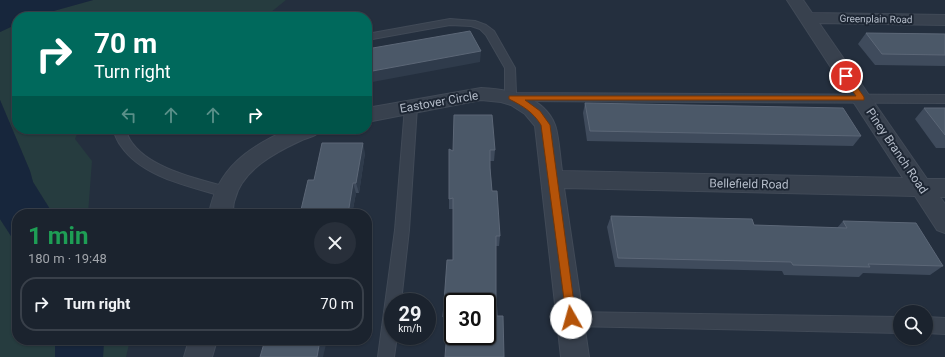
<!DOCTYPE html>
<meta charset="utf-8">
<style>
:root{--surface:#1b232e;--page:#282f3a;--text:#f1f3f6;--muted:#a0a4aa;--line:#39404a}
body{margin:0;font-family:Roboto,sans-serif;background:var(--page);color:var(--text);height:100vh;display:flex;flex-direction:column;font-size:15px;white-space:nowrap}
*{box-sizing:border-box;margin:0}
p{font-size:13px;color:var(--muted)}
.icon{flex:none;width:22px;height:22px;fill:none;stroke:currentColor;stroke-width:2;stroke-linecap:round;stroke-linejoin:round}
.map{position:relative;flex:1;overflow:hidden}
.side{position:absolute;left:12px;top:209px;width:360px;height:136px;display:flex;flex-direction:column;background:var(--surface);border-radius:16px;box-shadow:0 1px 3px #0004,0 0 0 1px var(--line)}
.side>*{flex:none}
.top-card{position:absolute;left:12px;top:12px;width:360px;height:122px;border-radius:16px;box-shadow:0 1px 3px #0004,0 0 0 1px var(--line);background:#00695c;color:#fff;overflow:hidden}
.controls{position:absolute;left:893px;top:305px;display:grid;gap:8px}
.controls a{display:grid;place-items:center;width:40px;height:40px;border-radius:50%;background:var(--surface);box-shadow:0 1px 3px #0004,0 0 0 1px var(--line);font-size:20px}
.speed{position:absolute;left:384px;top:293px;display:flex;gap:8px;font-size:20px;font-weight:700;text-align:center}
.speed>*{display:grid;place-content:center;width:52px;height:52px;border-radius:50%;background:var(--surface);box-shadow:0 1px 3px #0004,0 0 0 1px var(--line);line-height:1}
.speed small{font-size:10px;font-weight:400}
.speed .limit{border:2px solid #111;border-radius:6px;background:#fff;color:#111}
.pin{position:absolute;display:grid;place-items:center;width:34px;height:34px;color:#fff;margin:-17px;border:2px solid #fff;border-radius:50%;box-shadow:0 1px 4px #0007}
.me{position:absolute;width:44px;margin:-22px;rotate:353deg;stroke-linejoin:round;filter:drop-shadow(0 0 3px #0008)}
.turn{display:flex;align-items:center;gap:14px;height:84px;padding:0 16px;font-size:18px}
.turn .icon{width:52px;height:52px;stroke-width:2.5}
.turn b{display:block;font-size:28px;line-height:34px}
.lanes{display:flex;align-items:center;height:38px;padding:0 16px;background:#0003;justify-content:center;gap:20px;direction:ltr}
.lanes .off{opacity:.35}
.round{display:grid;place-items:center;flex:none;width:42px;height:42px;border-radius:21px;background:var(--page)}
.head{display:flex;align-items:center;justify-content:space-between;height:68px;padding:0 16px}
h1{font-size:24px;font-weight:700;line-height:30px;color:#1e9e55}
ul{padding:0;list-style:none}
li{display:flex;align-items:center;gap:12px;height:54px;margin:0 8px 6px;padding:0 8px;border:2px solid var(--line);border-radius:16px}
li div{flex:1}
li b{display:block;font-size:15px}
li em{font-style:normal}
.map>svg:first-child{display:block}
.green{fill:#263c3f}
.water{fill:#17263c}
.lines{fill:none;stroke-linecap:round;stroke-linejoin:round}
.lane-casing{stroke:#414a57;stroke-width:2}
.street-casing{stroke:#414a57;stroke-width:2}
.lane{fill:#38414e;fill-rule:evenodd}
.street{fill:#38414e;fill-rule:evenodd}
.wall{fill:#3f4b5c}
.shaded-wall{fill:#2f3b4b}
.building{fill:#4b5868;stroke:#5c6777;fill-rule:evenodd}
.route{fill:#b45309;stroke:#753606}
.labels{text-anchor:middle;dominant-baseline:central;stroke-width:4;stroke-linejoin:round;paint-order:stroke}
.far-street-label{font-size:10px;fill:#b4bcc9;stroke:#1d2633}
.street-label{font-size:12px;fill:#b4bcc9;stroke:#1d2633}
</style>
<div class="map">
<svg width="945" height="357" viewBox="0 0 945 357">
<rect width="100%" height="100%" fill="#242f3e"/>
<g class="green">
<polygon points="93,0 286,0 265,17 32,17"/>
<polygon points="17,24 17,129 79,129 75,139 92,161 88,214 53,214 33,182 30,171 0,100 0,32"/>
<polygon points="0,219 11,236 17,258 17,340 55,340 55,357 0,357"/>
<polygon points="104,340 130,340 126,357 103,357"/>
</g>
<g class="water">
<polygon points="0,0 93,0 32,17 17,17 17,24 0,32"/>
<polygon points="0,100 30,171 33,182 53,214 17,214 17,258 11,236 0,219"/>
<polygon points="55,340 104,340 103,357 55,357"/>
</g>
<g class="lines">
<defs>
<g id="lane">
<polygon points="450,19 475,21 486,25 494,31 515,68 516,93 945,95 945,103 511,101 507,100 505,97 505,68 486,35 480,29 471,26 450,25 367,40 367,34"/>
<polygon points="411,103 415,104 417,107 409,230 401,302 393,302 393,336 397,336 394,357 378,357 395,230 405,107 407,104"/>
<path d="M113,129H125C127,133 128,137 130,140C148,169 199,179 230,188L232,192L230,196L225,197C190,186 143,178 121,146C117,141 115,135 113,129Z"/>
<polygon points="571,312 900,317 900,333 571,326 565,324 563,319 565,314"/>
<polygon points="926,317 945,318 945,334 926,333"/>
</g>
<g id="street">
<path d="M787,0H803L812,13L945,15V25L819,23L927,179H945V197H940L945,204V233L937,230L915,196L564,188L589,357H561L535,126L525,114L511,105L501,102L481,100L367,122V108L481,88C508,89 544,96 555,125C559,136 560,158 562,171L903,178Z"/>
<path d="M289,129H321C317,137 308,137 300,141C276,152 242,170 235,199C233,203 233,209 233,214H209C217,168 249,147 289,129Z"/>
<polygon points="189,340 217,340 212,357 184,357"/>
</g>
</defs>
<use href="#lane" class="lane-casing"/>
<use href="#street" class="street-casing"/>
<use href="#lane" class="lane"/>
<use href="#street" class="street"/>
</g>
<g class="wall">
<polygon points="866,33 945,34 945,66 875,65 858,44"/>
<polygon points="585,103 861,136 853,146 587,141 583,113"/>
<polygon points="924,108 945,108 945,148 936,148 915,119"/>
<polygon points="495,150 494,161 490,161 492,191 500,236 499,246 496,246 447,326 443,326 443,317 453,260 453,209 449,209 449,199 453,151"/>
<polygon points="365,153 359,193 356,193 352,214 300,214 314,180"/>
<polygon points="611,216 754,225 837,228 843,221 943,266 930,275 863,273 859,277 784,275 782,271 615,267 607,227"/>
</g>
<g class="shaded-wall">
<polygon points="481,51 480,62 367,83 367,72"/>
<polygon points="363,143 365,153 359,193 356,183"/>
<polygon points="353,183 356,193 352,214 348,214"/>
<polygon points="320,340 327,340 323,357 317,357"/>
</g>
<g class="building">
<polygon points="470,31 481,51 367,72 367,49"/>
<polygon points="866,33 945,34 945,55 882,54"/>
<polygon points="585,103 843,108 861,136 590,131"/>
<polygon points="924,108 945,108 945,135"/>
<path d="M454,115H492L495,150H490V168L492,191H497L500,236H496V295L497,316H503L504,357H445L448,318L443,317L447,260H453V198L449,199V149L453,151ZM453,302H487V336H453Z"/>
<polygon points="322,143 363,143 356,183 353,183 348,214 300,214 308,180 314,180"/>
<polygon points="611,216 752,219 754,225 847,228 843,221 916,223 943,266 868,264 870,267 793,265 791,262 618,258"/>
<polygon points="265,340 320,340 317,357 260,357"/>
</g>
<path class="route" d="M846,73L848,74L864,97V100H525L540,111L550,125L576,318L575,322L571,324L567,322L541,125C533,112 523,106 509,99V96H856L842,76Z"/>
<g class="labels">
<g class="far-street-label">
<text transform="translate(876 19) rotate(1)">Greenplain Road</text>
</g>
<g class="street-label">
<text transform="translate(439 102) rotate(-10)">Eastover Circle</text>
<text transform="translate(897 151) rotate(56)">Piney Branch Road</text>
<text transform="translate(749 184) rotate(1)">Bellefield Road</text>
</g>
</g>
</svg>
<div class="controls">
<a><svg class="icon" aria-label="search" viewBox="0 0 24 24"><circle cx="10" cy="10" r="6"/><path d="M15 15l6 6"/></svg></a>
</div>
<div class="speed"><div>29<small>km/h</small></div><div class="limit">30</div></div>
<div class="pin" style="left:846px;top:76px;background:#d93025"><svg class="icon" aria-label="arrive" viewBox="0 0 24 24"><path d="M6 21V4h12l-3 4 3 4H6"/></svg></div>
<svg class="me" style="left:571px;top:318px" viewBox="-20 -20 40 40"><circle r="19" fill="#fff"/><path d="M0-13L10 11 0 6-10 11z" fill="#b45309"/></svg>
<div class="top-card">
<div class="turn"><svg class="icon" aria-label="right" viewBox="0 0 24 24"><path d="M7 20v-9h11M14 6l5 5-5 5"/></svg><div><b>70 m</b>Turn right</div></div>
<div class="lanes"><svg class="icon off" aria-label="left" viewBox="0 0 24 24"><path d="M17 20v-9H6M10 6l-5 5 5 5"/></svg><svg class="icon off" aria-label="ahead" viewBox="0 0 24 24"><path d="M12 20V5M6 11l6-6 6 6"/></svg><svg class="icon off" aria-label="ahead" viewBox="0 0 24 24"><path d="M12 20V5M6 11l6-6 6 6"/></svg><svg class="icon" aria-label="right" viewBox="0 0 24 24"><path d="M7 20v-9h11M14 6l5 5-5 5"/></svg></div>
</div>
<section class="side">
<div class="head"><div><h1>1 min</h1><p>180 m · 19:48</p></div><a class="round"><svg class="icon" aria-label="close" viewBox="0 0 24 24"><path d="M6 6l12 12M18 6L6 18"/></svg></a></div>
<ul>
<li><svg class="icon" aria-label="right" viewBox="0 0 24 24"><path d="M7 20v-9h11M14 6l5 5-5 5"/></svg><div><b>Turn right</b></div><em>70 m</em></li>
</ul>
</section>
</div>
